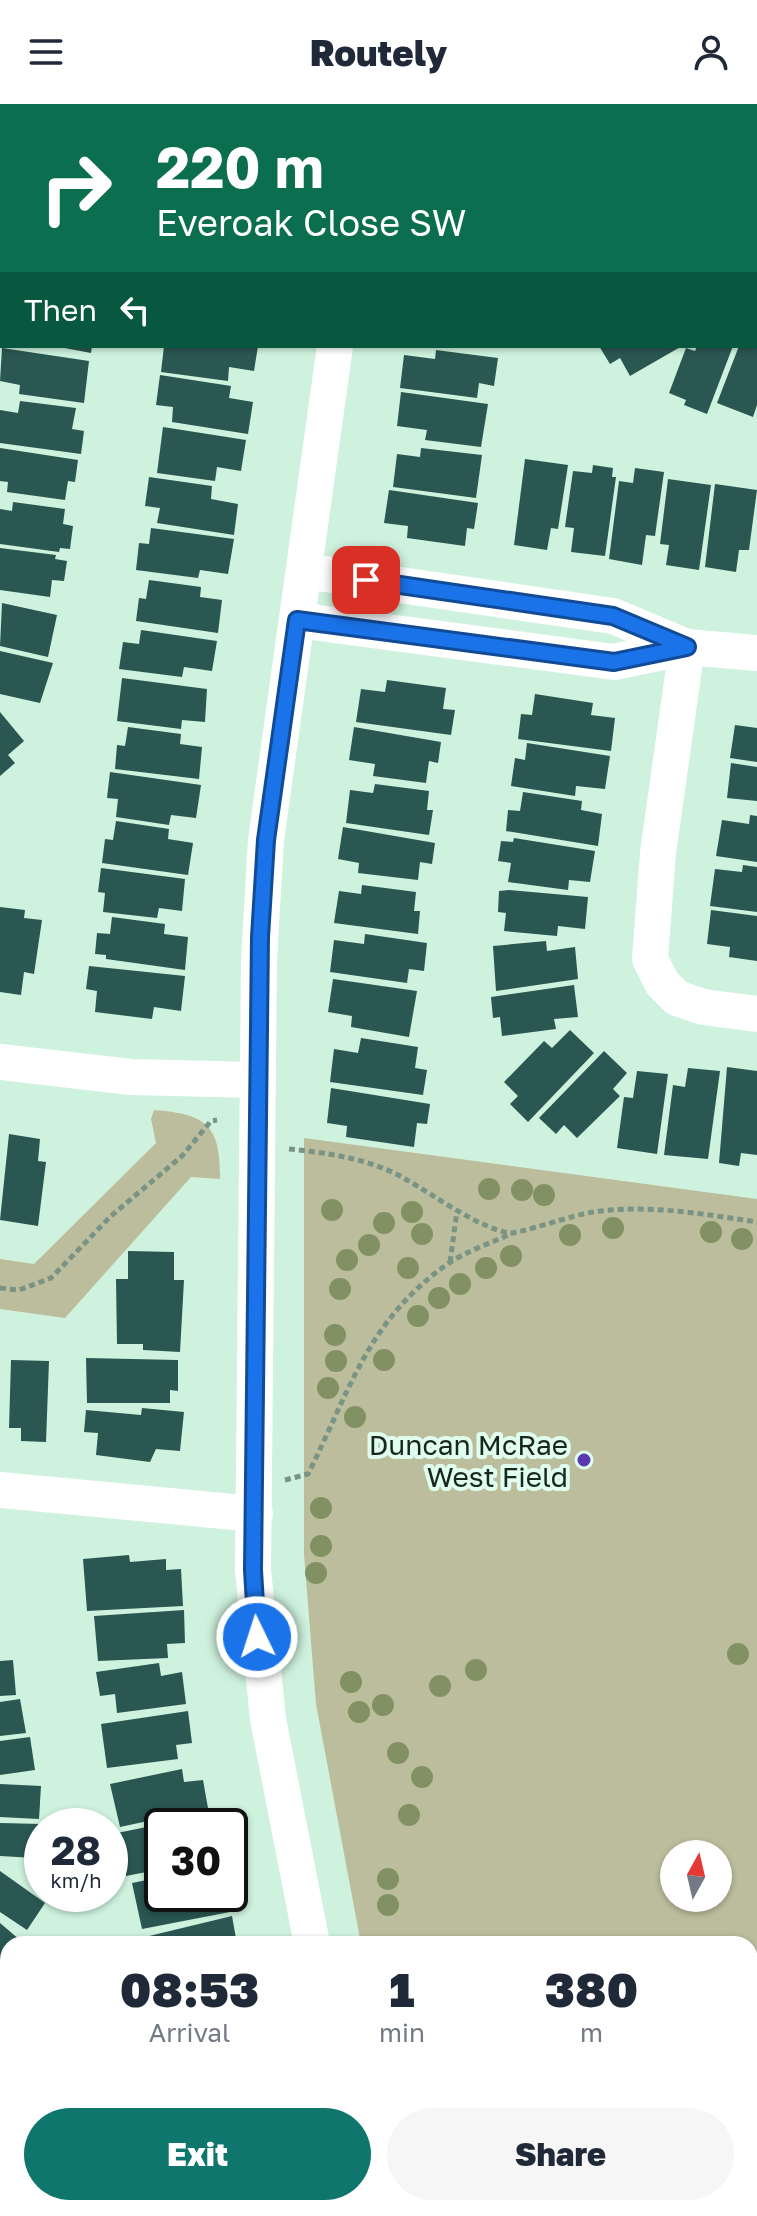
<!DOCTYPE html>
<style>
:root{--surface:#fff;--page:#f6f6f7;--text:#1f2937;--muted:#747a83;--accent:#0f766e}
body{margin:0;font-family:"Golos Text",sans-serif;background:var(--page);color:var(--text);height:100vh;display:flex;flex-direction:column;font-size:30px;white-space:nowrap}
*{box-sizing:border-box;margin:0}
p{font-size:26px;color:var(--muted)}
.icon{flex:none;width:44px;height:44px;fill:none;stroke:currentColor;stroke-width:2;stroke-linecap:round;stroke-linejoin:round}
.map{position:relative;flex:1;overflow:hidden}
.side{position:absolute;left:0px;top:1832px;width:758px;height:280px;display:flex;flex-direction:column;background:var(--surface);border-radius:24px 24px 0 0;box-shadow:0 2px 6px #0004}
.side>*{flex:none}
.top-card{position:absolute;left:0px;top:0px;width:758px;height:244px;box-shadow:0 2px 6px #0004;background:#0b6e4f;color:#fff;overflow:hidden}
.needle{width:52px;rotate:8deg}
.buttons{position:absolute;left:660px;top:1736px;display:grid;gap:16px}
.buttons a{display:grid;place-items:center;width:72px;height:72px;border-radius:50%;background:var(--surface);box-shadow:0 2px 6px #0004;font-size:40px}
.speed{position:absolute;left:24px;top:1704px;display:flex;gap:16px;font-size:40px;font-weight:700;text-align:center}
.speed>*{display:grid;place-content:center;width:104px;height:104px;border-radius:50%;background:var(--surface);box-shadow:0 2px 6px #0004;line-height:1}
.speed small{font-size:20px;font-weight:400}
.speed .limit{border:4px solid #111;border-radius:12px;background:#fff;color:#111}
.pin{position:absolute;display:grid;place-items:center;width:68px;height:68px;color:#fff;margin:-34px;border-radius:16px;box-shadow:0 4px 12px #0006}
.me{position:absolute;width:88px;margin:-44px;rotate:356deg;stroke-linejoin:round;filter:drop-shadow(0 0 6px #0008)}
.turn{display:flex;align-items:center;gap:28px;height:168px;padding:0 24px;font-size:36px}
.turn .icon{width:104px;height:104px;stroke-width:2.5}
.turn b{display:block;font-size:56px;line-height:68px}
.then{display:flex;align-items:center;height:76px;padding:0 24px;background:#0003;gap:16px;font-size:30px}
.eta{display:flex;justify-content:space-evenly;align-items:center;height:136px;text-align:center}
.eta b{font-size:48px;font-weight:800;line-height:56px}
.cta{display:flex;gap:16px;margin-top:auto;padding:16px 24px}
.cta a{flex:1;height:92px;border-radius:48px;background:var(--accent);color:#fff;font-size:32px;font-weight:800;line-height:92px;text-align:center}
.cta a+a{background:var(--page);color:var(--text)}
header{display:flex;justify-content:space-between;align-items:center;height:104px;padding:0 24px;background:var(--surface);font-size:36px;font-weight:800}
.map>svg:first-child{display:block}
.built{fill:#bbe8cf}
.green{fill:#bcbd9c;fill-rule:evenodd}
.building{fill:#2a5752}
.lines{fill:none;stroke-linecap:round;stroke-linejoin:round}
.path{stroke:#799384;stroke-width:5;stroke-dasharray:6 4;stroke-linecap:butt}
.minor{stroke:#fff;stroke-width:36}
.tree{fill:#829163}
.route-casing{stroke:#114b97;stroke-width:20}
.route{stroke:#1a73e8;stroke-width:14}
.poi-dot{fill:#5a38b0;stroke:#e0feed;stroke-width:3}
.labels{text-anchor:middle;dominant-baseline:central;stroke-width:8;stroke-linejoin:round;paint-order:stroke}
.poi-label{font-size:28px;fill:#19261f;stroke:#e0feed;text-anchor:end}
</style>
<header><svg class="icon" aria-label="menu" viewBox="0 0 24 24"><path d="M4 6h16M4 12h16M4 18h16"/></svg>Routely<svg class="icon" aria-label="person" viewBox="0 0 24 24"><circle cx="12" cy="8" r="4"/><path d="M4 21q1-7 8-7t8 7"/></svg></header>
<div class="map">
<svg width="757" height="2112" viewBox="0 0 757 2112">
<rect width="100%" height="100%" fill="#cef2dd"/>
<polygon class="built" points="750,2036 757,2037 757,2112 366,2112 366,2104 750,2104"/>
<g class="green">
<path d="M154,1006C206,1010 221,1021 220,1075L191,1073L65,1214L0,1205V1155L34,1160L156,1039L151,1015Z"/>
<path d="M304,1034L757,1095V2037L750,2036V1840H361L316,1600L304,1450ZM674,1750H718V1794H674Z"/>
</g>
<g class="building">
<polygon points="54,242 92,242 91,249"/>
<polygon points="164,242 258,242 254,267 229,263 228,277 161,268"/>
<polygon points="599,242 682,242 630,272 620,254 610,260"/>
<polygon points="697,242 733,242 707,310 684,301 686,296 669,289 686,244 695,247"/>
<polygon points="739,242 757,242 757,301 753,313 717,299"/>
<polygon points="2,244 89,257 84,299 19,290 20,281 0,277"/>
<polygon points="436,246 498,254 494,282 479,279 477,294 400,284 404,251 435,255"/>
<polygon points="160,271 231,282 229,294 253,298 248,330 172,318 173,303 156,301"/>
<polygon points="401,288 488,300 481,343 425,336 427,326 397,322"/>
<polygon points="20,297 76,304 72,325 84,327 81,350 0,339 0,306 18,309"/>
<polygon points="163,323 246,336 241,367 217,363 215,377 157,369"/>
<polygon points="0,344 78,356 75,378 68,377 65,396 7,388 8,378 0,377"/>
<polygon points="421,344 482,351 476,394 393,383 397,350 420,353"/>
<polygon points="525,355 568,361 558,425 551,424 547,446 514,441"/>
<polygon points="593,361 613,364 612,373 616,373 605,452 571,448 574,424 565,423 573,367 592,369"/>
<polygon points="635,364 664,368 655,432 646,431 642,461 609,455 619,377 633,379"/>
<polygon points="149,373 212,382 211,395 238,400 234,431 157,419 160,404 145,402"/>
<polygon points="668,375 711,381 699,466 666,461 669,441 660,440"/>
<polygon points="715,380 757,386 749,446 739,446 736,468 705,463"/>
<polygon points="389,386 478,399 474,425 467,424 465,442 407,434 408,422 384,419"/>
<polygon points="13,398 65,405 63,420 73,422 70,445 60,444 59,448 0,440 0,405 12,407"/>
<polygon points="151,424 234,435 228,470 200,466 198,474 136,466 139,439 149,440"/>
<polygon points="0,444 56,451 55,455 67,457 64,477 52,476 50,493 0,486"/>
<polygon points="149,476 201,483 200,493 222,496 218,529 136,517 139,494 146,495"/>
<polygon points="2,499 57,511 48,553 0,542"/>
<polygon points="141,526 217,537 212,567 184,563 182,573 119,565 123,538 139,540"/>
<polygon points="0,547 53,559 40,599 0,590"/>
<polygon points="122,574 207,585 205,618 182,616 181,625 117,617"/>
<polygon points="387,576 446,584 443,605 455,606 451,631 356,618 361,585 385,588"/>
<polygon points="535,590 593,599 591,611 615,614 611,647 518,635 521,610 532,611"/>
<polygon points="0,608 24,637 8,651 15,659 0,672"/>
<polygon points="735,621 757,624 757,658 730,654"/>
<polygon points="128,623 181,630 180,640 202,643 199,675 115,665 117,641 125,642"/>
<polygon points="354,623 441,638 438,659 429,657 426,679 373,672 375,660 349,656"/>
<polygon points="527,639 610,652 605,685 576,682 575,692 511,682 515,654 525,656"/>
<polygon points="731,659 757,663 757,697 727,694"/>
<polygon points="110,668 201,681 196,714 171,711 169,721 116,713 118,695 107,694"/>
<polygon points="375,680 429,687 427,706 433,706 429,731 346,719 350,686 373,689"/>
<polygon points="523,688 582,697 581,706 602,710 598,742 506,727 508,706 520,707"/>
<polygon points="750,711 757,712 757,758 716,752 722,716 749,720"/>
<polygon points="116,717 169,725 168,735 193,739 188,771 102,759 105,735 113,736"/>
<polygon points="343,723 435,739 432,760 420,758 418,776 358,769 359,759 338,755"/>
<polygon points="514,734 595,747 590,778 569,776 568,786 508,778 511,759 498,757 501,737 513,738"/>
<polygon points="743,761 757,763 757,808 710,802 715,765 742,768"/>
<polygon points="101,764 185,775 182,807 159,804 157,814 103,808 105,789 98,788"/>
<polygon points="362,781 416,788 414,807 420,807 418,830 334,819 339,787 361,790"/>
<polygon points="509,786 588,793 585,825 558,822 557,832 504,827 506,809 498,808 499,787"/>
<polygon points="0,803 25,806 24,814 42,816 34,870 24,868 21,891 0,888"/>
<polygon points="711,806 757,812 757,857 729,853 730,843 707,840"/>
<polygon points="112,813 165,820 164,830 188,833 185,866 106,855 106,851 95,850 97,829 110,830"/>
<polygon points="365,830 427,839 424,867 409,865 407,879 330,868 334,836 364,840"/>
<polygon points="546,837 547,847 575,843 578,875 496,887 493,842"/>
<polygon points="89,862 185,872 181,907 154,903 152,915 95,908 97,887 86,885"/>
<polygon points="333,875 417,887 409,933 351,923 352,912 328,908"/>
<polygon points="574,881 578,913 554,915 556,925 502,932 500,913 493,914 491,893"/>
<polygon points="570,926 594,949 528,1018 510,1000 518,992 504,978 544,937 552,944"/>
<polygon points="361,934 418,943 415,964 427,966 423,991 330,978 334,945 358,949"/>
<polygon points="604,947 627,969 613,985 620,992 577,1034 564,1021 556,1030 539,1014"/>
<polygon points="727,963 757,967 757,1051 741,1049 739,1062 719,1059"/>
<polygon points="688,964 720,967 708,1055 664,1051 673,981 685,983"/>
<polygon points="637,967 668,970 657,1050 617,1044 624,993 633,994"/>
<polygon points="331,984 430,1000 427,1020 417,1019 414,1043 346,1033 347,1022 327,1019"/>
<polygon points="9,1030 40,1035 38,1057 46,1058 38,1122 0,1116"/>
<polygon points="128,1147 174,1148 174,1176 184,1176 180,1248 143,1246 143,1240 117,1240 116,1175 128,1175"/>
<polygon points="86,1254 178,1256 178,1287 170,1286 170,1299 87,1299"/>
<polygon points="11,1256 49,1257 46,1338 21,1337 21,1324 9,1324"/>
<polygon points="142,1304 184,1308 180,1347 156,1345 150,1358 96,1351 98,1329 84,1328 86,1306 141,1311"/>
<polygon points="129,1451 130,1458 166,1455 166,1466 181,1465 183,1502 87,1507 83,1455"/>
<polygon points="184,1506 185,1539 167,1540 168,1554 98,1557 94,1512"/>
<polygon points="13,1556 16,1591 0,1592 0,1557"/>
<polygon points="159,1559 161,1572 182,1568 186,1600 117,1609 115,1590 100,1592 96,1568"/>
<polygon points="20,1595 26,1629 0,1632 0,1598"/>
<polygon points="188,1607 192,1639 176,1641 178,1655 107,1664 101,1620"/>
<polygon points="30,1633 35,1666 0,1671 0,1637"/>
<polygon points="182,1665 184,1678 203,1676 208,1704 120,1723 110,1680"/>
<polygon points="0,1680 41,1682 39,1715 0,1713"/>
<polygon points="206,1711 209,1722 162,1722 162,1765 126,1772 117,1729"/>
<polygon points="0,1719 42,1720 42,1744 36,1744 35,1754 0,1752"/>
<polygon points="0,1767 45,1799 27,1826 0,1808"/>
<polygon points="162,1773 162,1790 226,1790 230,1808 142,1825 132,1779"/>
<polygon points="232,1812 237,1840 147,1840 145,1833"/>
<polygon points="0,1819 20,1836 16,1840 8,1840 8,1850 0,1859"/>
<polygon points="8,2034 8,2094 0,2100 0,2041"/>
<polygon points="37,2104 63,2104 66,2112 15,2112"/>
<polygon points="176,2104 254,2104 253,2112 175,2112"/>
</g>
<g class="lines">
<g class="path">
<path d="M289,1045C329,1049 372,1055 407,1076C434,1091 480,1125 510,1129C518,1130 576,1110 593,1108C647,1100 703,1110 757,1118"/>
<polyline points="450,1158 457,1107"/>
<polyline points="0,1184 19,1186 51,1174 111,1112 182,1052 211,1017 217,1016"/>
<path d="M285,1376L308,1370C350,1287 367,1216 449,1159C467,1147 491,1139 510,1130"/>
</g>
<g class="minor">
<polyline points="368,2 369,0"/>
<polyline points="756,41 757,34"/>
<polyline points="756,136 757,138"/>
<polyline points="304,467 613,512 687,543 757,549"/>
<polyline points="297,516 614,558 687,543"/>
<polyline points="687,543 658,749 650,855 662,879 677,894 703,903 757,910"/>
<polyline points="0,958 131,973 258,976"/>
<polyline points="0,1386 255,1410"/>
<polyline points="312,1840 268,1615 253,1466 259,856 266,736 335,242"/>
<polyline points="328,2112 329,2104"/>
</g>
</g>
<g class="tree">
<circle cx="489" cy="1085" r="11"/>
<circle cx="522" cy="1086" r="11"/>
<circle cx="544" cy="1091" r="11"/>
<circle cx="332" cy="1106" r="11"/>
<circle cx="412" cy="1108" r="11"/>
<circle cx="384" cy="1119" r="11"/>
<circle cx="613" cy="1124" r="11"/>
<circle cx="711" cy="1128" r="11"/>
<circle cx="422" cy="1130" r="11"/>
<circle cx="570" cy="1131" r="11"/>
<circle cx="742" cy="1135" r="11"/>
<circle cx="369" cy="1141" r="11"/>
<circle cx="511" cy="1152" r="11"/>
<circle cx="347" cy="1156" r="11"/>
<circle cx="408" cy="1164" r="11"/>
<circle cx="486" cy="1164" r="11"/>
<circle cx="460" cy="1180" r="11"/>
<circle cx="340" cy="1185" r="11"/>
<circle cx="439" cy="1194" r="11"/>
<circle cx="418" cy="1212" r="11"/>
<circle cx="335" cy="1231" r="11"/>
<circle cx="384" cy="1256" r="11"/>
<circle cx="336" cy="1257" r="11"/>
<circle cx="328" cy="1284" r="11"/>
<circle cx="355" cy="1313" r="11"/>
<circle cx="321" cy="1404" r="11"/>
<circle cx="321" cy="1442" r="11"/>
<circle cx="316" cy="1469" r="11"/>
<circle cx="738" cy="1550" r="11"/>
<circle cx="476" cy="1566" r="11"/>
<circle cx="351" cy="1578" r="11"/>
<circle cx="440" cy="1582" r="11"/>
<circle cx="383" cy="1601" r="11"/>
<circle cx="359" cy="1608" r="11"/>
<circle cx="398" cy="1649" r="11"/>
<circle cx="422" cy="1673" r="11"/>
<circle cx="409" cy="1711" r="11"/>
<circle cx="388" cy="1775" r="11"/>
<circle cx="388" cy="1801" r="11"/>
</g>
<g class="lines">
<defs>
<polyline id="route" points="257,1533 253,1466 260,833 266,736 297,516 614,558 687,543 613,512 366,476"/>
</defs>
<use href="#route" class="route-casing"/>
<use href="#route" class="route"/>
</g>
<circle class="poi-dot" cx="584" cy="1356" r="8"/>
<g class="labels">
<g class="poi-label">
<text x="568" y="1340">Duncan McRae<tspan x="568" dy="32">West Field</tspan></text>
</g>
</g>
</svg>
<div class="buttons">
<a><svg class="needle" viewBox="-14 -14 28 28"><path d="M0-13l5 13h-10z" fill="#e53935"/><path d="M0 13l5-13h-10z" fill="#747a83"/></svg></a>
</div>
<div class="speed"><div>28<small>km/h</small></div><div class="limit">30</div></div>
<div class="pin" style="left:366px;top:476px;background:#d93025"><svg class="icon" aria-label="arrive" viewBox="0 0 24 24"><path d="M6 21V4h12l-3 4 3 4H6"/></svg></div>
<svg class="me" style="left:257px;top:1533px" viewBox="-20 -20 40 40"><circle r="17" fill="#1a73e8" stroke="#fff" stroke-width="3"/><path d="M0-11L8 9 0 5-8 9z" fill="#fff"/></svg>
<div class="top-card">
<div class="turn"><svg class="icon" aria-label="right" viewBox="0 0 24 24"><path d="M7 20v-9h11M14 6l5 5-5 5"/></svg><div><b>220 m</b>Everoak Close SW</div></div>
<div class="then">Then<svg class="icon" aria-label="left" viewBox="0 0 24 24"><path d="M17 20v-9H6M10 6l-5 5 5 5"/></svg></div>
</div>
<section class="side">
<div class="eta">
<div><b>08:53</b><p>Arrival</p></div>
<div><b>1</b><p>min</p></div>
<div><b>380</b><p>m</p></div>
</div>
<div class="cta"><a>Exit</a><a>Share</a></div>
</section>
</div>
